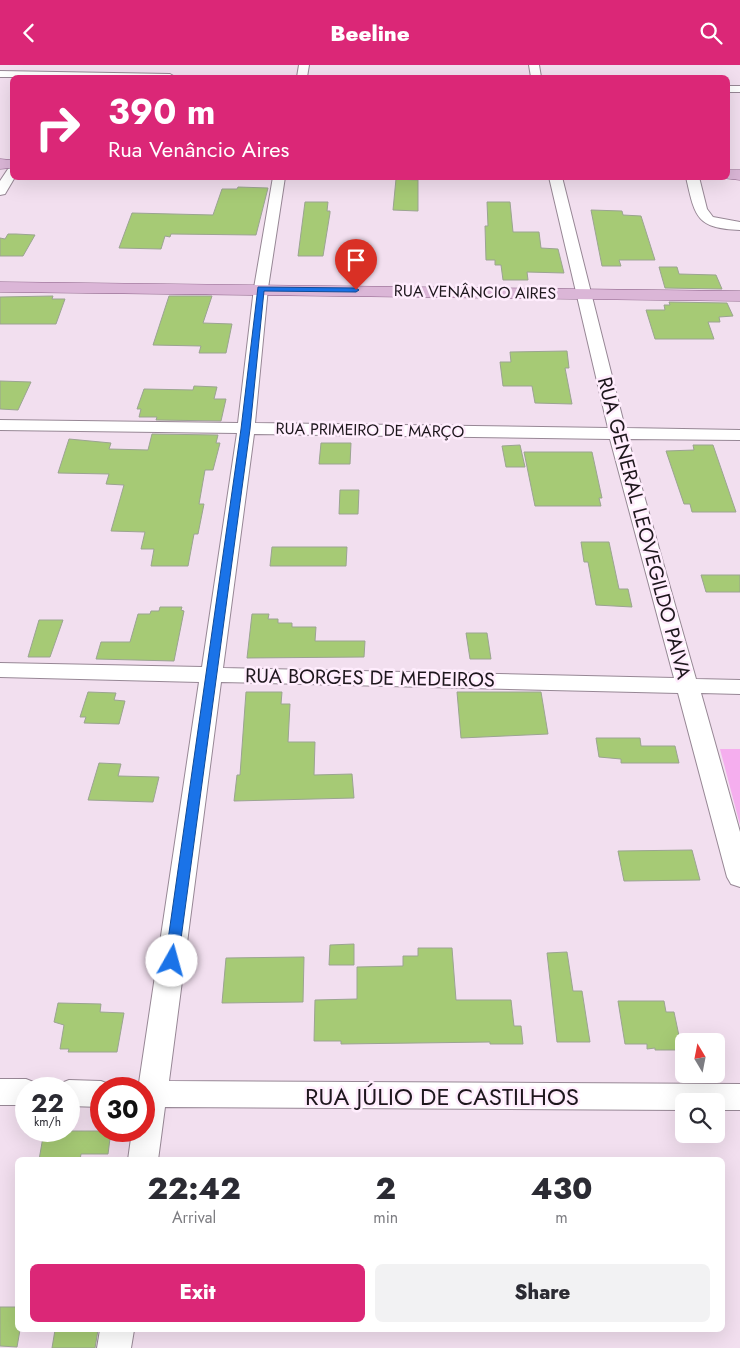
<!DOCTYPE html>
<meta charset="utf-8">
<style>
:root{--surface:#fff;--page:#f2f2f3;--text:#2b2b33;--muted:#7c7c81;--accent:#db2777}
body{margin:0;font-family:Jost,sans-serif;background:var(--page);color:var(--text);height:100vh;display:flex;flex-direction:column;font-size:19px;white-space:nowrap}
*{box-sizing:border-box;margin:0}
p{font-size:16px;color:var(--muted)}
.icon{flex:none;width:28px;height:28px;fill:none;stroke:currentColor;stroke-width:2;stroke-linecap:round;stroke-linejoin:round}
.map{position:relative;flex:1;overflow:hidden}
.panel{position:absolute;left:15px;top:1092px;width:710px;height:175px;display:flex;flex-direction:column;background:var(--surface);border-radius:8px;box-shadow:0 5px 20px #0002}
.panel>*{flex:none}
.top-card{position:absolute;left:10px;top:10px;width:720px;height:105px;border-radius:8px;box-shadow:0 5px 20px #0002;background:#db2777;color:#fff;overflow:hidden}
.needle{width:32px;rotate:350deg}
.controls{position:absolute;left:675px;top:968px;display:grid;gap:10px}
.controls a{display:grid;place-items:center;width:50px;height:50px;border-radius:8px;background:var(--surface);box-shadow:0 5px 20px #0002;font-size:25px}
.speed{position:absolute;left:15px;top:1012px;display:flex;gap:10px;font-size:25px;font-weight:700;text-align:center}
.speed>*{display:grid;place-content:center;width:65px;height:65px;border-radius:50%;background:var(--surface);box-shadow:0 5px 20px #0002;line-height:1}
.speed small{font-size:12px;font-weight:400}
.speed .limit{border:8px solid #d22;background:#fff;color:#111}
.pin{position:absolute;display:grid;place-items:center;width:42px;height:42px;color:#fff;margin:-51px -21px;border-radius:50% 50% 50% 0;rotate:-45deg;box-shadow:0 0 5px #0007}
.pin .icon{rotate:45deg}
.me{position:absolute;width:55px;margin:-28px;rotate:7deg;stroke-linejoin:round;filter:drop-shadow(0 0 4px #0008)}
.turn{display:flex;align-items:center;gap:18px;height:105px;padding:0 15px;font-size:22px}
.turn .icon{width:65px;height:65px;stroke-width:2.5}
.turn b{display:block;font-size:35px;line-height:42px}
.eta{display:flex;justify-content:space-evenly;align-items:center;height:85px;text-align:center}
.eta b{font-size:30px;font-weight:800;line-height:35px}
.cta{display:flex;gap:10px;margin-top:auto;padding:10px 15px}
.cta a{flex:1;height:58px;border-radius:8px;background:var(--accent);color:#fff;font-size:20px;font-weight:800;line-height:58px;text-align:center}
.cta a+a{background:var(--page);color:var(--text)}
header{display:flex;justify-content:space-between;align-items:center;height:65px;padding:0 15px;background:var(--accent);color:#fff;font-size:22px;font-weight:800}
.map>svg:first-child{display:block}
.green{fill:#f5aeee}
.building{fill:#a6ca75;stroke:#9ba491}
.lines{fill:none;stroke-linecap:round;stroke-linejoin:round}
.minor-casing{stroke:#978795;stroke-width:2}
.major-casing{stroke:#895e85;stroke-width:1}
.minor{fill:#fff;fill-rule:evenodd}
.major{fill:#dbb6d7;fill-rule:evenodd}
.route{fill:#1a73e8;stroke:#114b97}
.labels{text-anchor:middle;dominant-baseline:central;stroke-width:5;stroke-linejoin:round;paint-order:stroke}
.far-street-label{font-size:16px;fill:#1e171d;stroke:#ffedfd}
.street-label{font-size:20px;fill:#1e171d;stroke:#ffedfd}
.near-street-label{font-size:24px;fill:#1e171d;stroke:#ffedfd}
</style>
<header><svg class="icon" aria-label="back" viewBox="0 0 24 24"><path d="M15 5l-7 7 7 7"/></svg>Beeline<svg class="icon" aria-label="search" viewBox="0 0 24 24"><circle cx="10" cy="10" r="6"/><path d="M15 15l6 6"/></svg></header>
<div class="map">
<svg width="740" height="1283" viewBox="0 0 740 1283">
<rect width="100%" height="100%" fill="#f2dfef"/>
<polygon class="green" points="720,684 740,684 740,760"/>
<g class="building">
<polygon points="396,114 418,115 418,146 393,145"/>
<polygon points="238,122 268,123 256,170 171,169 170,172 165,171 161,184 119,183 132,148 213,150 222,124 237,124"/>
<polygon points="305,137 328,137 327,146 330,146 330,148 323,191 298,191"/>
<polygon points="487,137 510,137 513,167 539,167 541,183 558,184 564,208 527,207 528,215 503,215 501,200 495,200 495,195 486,195 485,161 488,161"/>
<polygon points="591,145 622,146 623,150 641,151 655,195 619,195 621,201 602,201"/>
<polygon points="8,169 16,169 35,170 23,191 0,191 0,173 5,174"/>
<polygon points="659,202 677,202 679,209 716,210 722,224 665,223"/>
<polygon points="53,231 52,234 65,234 56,259 0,259 0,232"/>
<polygon points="169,231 212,231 203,258 232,259 226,288 199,288 201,281 153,280"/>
<polygon points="669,237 727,238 733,251 719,252 720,257 708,257 714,274 655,274 646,245 665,245 664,240 670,240"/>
<polygon points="567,286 569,303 565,303 572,339 535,338 532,321 503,321 500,297 511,297 510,287"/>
<polygon points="0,316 31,317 18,345 0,344"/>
<polygon points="194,321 217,322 214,334 226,334 221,356 156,355 157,352 139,352 141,344 137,344 144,324 193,325"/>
<polygon points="152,369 218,370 216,378 220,378 213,405 205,405 199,439 204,439 198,469 194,469 188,501 151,501 154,484 141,484 145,467 111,466 124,420 106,419 109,409 58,408 69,374 111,378 109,384 148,385"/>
<polygon points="321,378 351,378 350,399 319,399"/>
<polygon points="520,380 525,402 506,402 502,381"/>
<polygon points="693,380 713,380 736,447 692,447 690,439 684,439 666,386 694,385"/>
<polygon points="524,387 592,387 602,433 599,433 601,441 535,441"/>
<polygon points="340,425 359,425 358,449 339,449"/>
<polygon points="581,477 609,477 619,524 628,524 632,542 596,540 588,497 584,497"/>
<polygon points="272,482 347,482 346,501 270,501"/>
<polygon points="701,510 740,510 740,527 706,527"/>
<polygon points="160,542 182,542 181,545 184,546 174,596 96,594 101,577 130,577 138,549 150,549 151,546 159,546"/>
<polygon points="252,549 269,549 268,554 278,554 278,558 292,558 292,562 316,562 315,576 365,576 364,592 247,593"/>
<polygon points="39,555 63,555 50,592 28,592"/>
<polygon points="466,568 487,568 491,594 470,594"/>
<polygon points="88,627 116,628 114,635 125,636 119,659 84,658 86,652 80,652"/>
<polygon points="246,627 282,627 281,639 290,639 288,677 315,677 314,710 352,709 354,733 234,736 237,710 240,710"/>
<polygon points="457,627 541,627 548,669 461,673"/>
<polygon points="596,673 640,673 641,681 675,681 679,698 621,698 621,694 599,692"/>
<polygon points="99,698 121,699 118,711 159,712 153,737 88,735"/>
<polygon points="692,785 700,815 624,816 618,786"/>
<polygon points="354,879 354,900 329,900 330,880"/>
<polygon points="418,883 452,883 456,935 511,935 514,961 521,961 523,979 490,979 490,977 341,979 341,976 314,976 315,935 357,934 357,902 403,901 403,891 418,891"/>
<polygon points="567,887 573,926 582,926 590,977 557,977 547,888"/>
<polygon points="304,892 303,937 222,938 226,893"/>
<polygon points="618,936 664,936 666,947 674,947 682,985 655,985 655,983 647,984 647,979 625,979"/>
<polygon points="58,938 101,939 100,947 124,948 117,987 68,987 69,984 60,984 64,960 54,957"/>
<polygon points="44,1066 111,1066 108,1089 81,1089 80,1095 39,1095"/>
<polygon points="0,1242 18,1242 18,1265 20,1265 17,1282 0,1281"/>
<polygon points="55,1265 98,1265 95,1283 52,1283"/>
</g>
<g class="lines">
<defs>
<g id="minor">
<polygon points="299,0 309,0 307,12 297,12"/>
<polygon points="529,0 539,0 541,12 531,12"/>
<polygon points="0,6 170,9 175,12 0,12"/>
<rect x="728" y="21" width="12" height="6"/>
<polygon points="12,103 12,112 15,112 5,129 0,130 0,116 8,104"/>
<path d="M273,112H285L268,223L255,358L608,363L549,112H562L625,363L740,365V375L628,374L696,614L740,615V629L701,628L740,767V822L731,819L727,812L678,628L221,617L169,1016L740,1019V1045H716V1036H684V1045L165,1042L158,1095H128L132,1066H144V1024H132L134,1020L139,1018L199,617L0,612V598L202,602L237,368L0,365V355L238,358L254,223ZM254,369L610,374L674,613L223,603Z"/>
<path d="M686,112H699L707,144L713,152L740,157V165C696,163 695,152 686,112Z"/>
<polygon points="0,1014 26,1014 36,1018 39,1024 26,1024 26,1040 0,1040"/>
<polygon points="69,1015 101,1016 111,1020 113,1024 101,1024 101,1042 69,1041 69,1024 56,1024 59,1019"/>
<polygon points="100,1265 134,1265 131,1283 97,1283"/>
</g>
<g id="major">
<polygon points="0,94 12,95 12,103 0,104"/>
<polygon points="728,105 740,105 740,115 722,113 728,112"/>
<polygon points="0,217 740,226 740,236 0,227"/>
</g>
</defs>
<use href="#minor" class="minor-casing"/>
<use href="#major" class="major-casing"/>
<use href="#minor" class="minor"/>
<use href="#major" class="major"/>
</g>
<polygon class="route" points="258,222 356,223 359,225 356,227 264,226 250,364 178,896 176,900 167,900 165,896 241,364"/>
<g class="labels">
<g class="far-street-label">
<text transform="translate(475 227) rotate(1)">RUA VENÂNCIO AIRES</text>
<text transform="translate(370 365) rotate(1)">RUA PRIMEIRO DE MARÇO</text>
</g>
<g class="street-label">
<text transform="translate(644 463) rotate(75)">RUA GENERAL LEOVEGILDO PAIVA</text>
<text transform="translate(370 613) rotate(1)">RUA BORGES DE MEDEIROS</text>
</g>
<g class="near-street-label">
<text x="442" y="1031">RUA JÚLIO DE CASTILHOS</text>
</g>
</g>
</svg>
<div class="controls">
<a><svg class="needle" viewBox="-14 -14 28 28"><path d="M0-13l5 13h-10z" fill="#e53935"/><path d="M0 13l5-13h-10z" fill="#7c7c81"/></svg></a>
<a><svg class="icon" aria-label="search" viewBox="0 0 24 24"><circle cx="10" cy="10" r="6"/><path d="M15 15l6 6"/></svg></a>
</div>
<div class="speed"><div>22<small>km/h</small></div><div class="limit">30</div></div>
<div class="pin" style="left:356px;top:225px;background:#d93025"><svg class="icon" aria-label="arrive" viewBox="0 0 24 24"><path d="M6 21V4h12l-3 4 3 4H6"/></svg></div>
<svg class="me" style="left:172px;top:896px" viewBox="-20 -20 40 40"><circle r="19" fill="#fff"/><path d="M0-13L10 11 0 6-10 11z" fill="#1a73e8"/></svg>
<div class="top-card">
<div class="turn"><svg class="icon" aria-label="right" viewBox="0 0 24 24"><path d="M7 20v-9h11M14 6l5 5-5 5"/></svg><div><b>390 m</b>Rua Venâncio Aires</div></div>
</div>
<section class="panel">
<div class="eta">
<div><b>22:42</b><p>Arrival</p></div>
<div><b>2</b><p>min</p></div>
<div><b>430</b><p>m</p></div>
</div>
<div class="cta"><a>Exit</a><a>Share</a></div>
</section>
</div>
